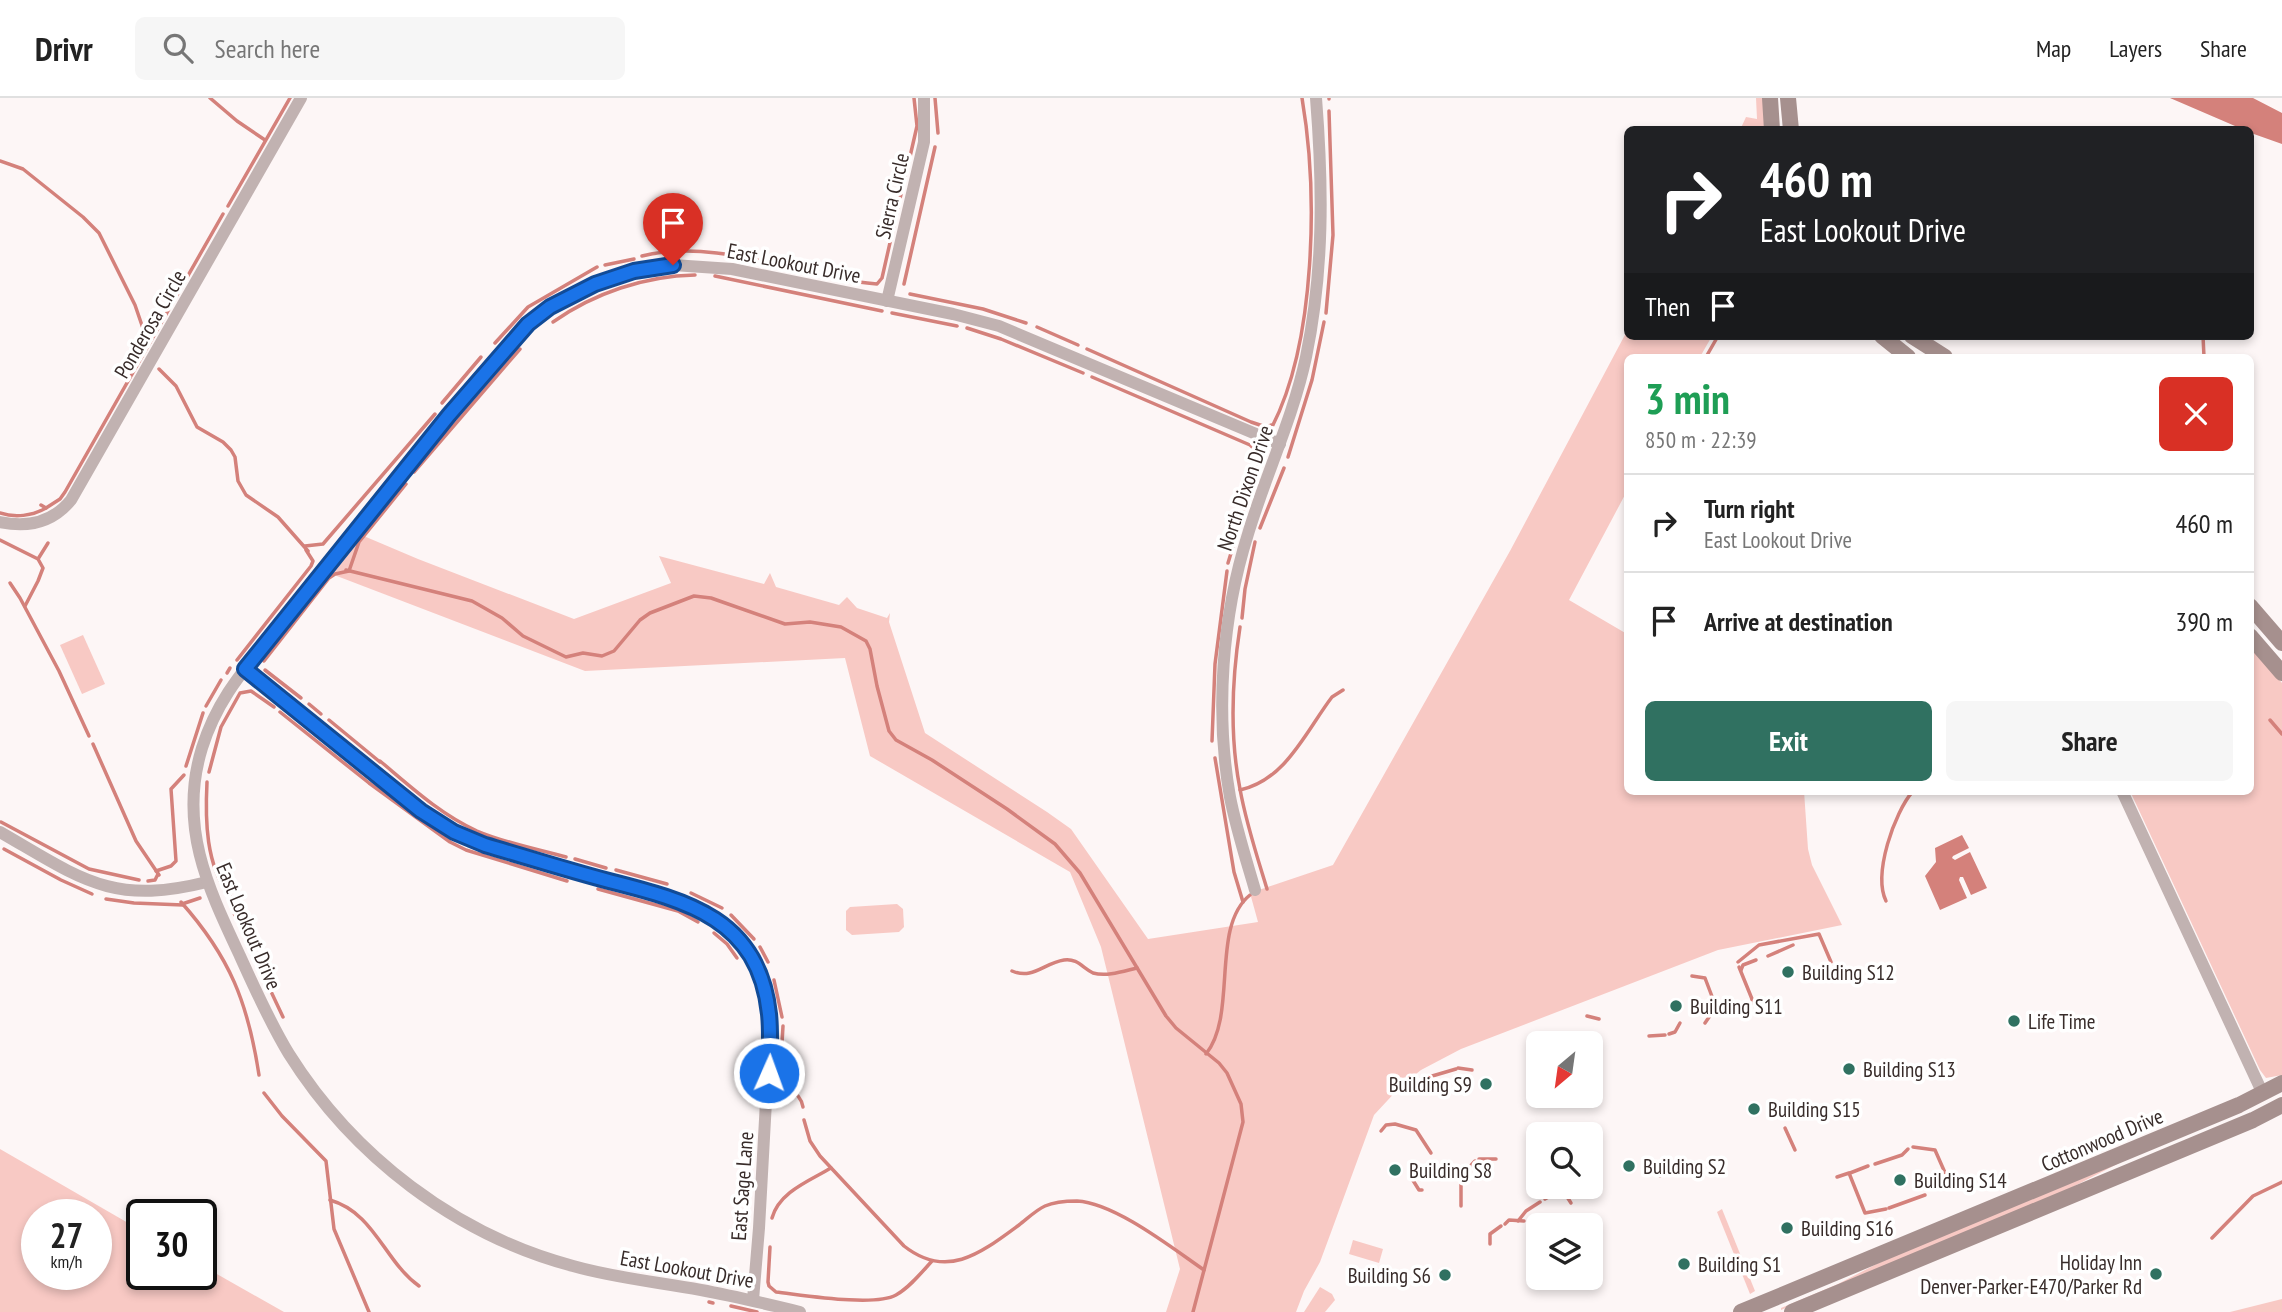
<!DOCTYPE html>
<meta charset="utf-8">
<style>
:root{--surface:#fff;--page:#f6f6f6;--text:#222;--muted:#767676;--line:#e0e0e0;--accent:#307161}
body{margin:0;font-family:"PT Sans Narrow",sans-serif;background:var(--page);color:var(--text);height:100vh;display:flex;flex-direction:column;font-size:26px;white-space:nowrap}
*{box-sizing:border-box;margin:0}
p{font-size:23px;color:var(--muted)}
.icon{flex:none;width:38px;height:38px;fill:none;stroke:currentColor;stroke-width:2;stroke-linecap:round;stroke-linejoin:round}
.map{position:relative;flex:1;overflow:hidden}
.side{position:absolute;left:1624px;top:256px;width:630px;height:441px;display:flex;flex-direction:column;background:var(--surface);border-radius:10px;box-shadow:0 4px 10px #0003}
.side>*{flex:none}
.banner{position:absolute;left:1624px;top:28px;width:630px;height:214px;border-radius:10px;box-shadow:0 4px 10px #0003;background:#202124;color:#fff;overflow:hidden}
.needle{width:46px;rotate:209deg}
.tools{position:absolute;left:1526px;top:933px;display:grid;gap:14px}
.tools a{display:grid;place-items:center;width:77px;height:77px;border-radius:10px;background:var(--surface);box-shadow:0 4px 10px #0003;font-size:35px}
.speed{position:absolute;left:21px;top:1101px;display:flex;gap:14px;font-size:35px;font-weight:700;text-align:center}
.speed>*{display:grid;place-content:center;width:91px;height:91px;border-radius:50%;background:var(--surface);box-shadow:0 4px 10px #0003;line-height:1}
.speed small{font-size:18px;font-weight:400}
.speed .limit{border:4px solid #111;border-radius:10px;background:#fff;color:#111}
.pin{position:absolute;display:grid;place-items:center;width:60px;height:60px;color:#fff;margin:-72px -30px;border-radius:50% 50% 50% 0;rotate:-45deg;box-shadow:0 0 7px #0007}
.pin .icon{rotate:45deg}
.me{position:absolute;width:77px;margin:-38px;rotate:2deg;stroke-linejoin:round;filter:drop-shadow(0 0 5px #0008)}
.turn{display:flex;align-items:center;gap:24px;height:147px;padding:0 21px;font-size:32px}
.turn .icon{width:91px;height:91px;stroke-width:2.5}
.turn b{display:block;font-size:49px;line-height:60px}
.then{display:flex;align-items:center;height:66px;padding:0 21px;background:#0003;gap:14px;font-size:26px}
.round{display:grid;place-items:center;flex:none;width:74px;height:74px;border-radius:10px;background:var(--page)}
.summary{display:flex;align-items:center;justify-content:space-between;height:119px;padding:0 21px}
h1{font-size:42px;font-weight:800;line-height:52px;color:#1e9e55}
.cta{display:flex;gap:14px;margin-top:auto;padding:14px 21px}
.cta a{flex:1;height:80px;border-radius:10px;background:var(--accent);color:#fff;font-size:28px;font-weight:800;line-height:80px;text-align:center}
.cta a+a{background:var(--page);color:var(--text)}
ul{padding:0;list-style:none}
li{display:flex;align-items:center;gap:21px;height:98px;padding:0 21px;border-top:2px solid var(--line)}
li div{flex:1}
li b{display:block;font-size:26px}
li em{font-style:normal}
header{display:flex;align-items:center;gap:42px;box-sizing:border-box;height:98px;padding:0 35px;background:var(--surface);border-bottom:2px solid var(--line)}
header strong{font-size:33px}
nav{display:flex;gap:38px;margin-inline-start:auto;font-size:24px}
.search{width:490px;height:63px;background:var(--page);display:flex;align-items:center;gap:18px;box-sizing:border-box;padding:0 24px;border-radius:10px;color:var(--muted);font-size:26px}
.map>svg:first-child{display:block}
.green{fill:#f8c9c4;fill-rule:evenodd}
.water{fill:#d4817b}
.lines{fill:none;stroke-linecap:round;stroke-linejoin:round}
.stream{stroke:#d4817b;stroke-width:3.5}
.street{stroke:#c1b2b1;stroke-width:12}
.secondary{stroke:#a6908e;stroke-width:16}
.route-casing{stroke:#114b97;stroke-width:18}
.route{stroke:#1a73e8;stroke-width:12}
.poi-dot{fill:#307161;stroke:#fff;stroke-width:2.5}
.labels{text-anchor:middle;dominant-baseline:central;stroke-width:7;stroke-linejoin:round;paint-order:stroke}
.street-label{font-size:21px;fill:#382c2a;stroke:#fff}
.poi-label{font-size:21px;fill:#382c2a;stroke:#fff;text-anchor:start}
</style>
<header>
<strong>Drivr</strong>
<div class="search"><svg class="icon" aria-label="search" viewBox="0 0 24 24"><circle cx="10" cy="10" r="6"/><path d="M15 15l6 6"/></svg>Search here</div>
<nav><a>Map</a><a>Layers</a><a>Share</a></nav>
</header>
<div class="map">
<svg width="2282" height="1214" viewBox="0 0 2282 1214">
<rect width="100%" height="100%" fill="#fdf6f6"/>
<g class="green">
<polygon points="1756,0 1763,0 1765,31 1740,32 1746,19 1757,21"/>
<polygon points="1627,233 1628,238 1712,238 1700,259 1628,259 1627,393 1569,502 1627,536 1628,693 1804,693 1808,751 1812,767 1842,827 1718,852 1461,951 1421,972 1400,989 1374,1017 1330,1137 1320,1164 1304,1193 1296,1214 1166,1214 1180,1171 1101,849 1070,774 870,658 845,560 585,573 329,475 359,436 418,461 574,521 671,485 659,458 764,486 770,475 776,489 839,507 847,499 857,510 887,520 890,515 889,524 925,635 1047,714 1071,731 1148,841 1258,824 1250,795 1333,767 1510,453"/>
<polygon points="83,537 105,586 82,596 60,547"/>
<polygon points="2251,548 2282,585 2282,977 2266,980 2260,972 2130,693 2250,693"/>
<polygon points="897,806 903,811 904,829 899,834 852,837 846,832 846,813 850,809"/>
<path d="M0,1051L142,1133V1176H201V1167L284,1214H0ZM37,1116H96V1176H37Z"/>
<polygon points="2123,1063 2063,1094 1781,1212 1781,1210 1838,1186 1894,1157"/>
<polygon points="1722,1111 1755,1193 1750,1196 1717,1114"/>
<polygon points="1353,1142 1383,1151 1379,1165 1349,1156"/>
<polygon points="1320,1189 1332,1196 1335,1202 1325,1214 1304,1214"/>
<polygon points="2282,1201 2282,1214 2230,1214"/>
</g>
<g class="water">
<polygon points="2170,0 2253,0 2282,15 2282,46 2251,35 2250,32 2242,31"/>
<polygon points="1962,737 1969,750 1953,758 1952,760 1955,762 1970,754 1987,790 1971,797 1963,779 1960,779 1959,782 1967,800 1940,812 1925,778 1936,764 1935,750"/>
</g>
<g class="lines">
<g class="stream">
<polyline points="210,0 237,23 265,42"/>
<polyline points="935,0 938,35"/>
<polyline points="1329,0 1329,1"/>
<polyline points="0,63 23,71 83,119 99,135 135,207 148,245"/>
<polyline points="909,63 917,28 914,0"/>
<polyline points="228,108 290,0"/>
<path d="M642,158C720,139 800,180 877,186L882,180L906,74"/>
<polyline points="605,167 634,161"/>
<polyline points="715,178 882,213"/>
<polyline points="904,186 935,49"/>
<polyline points="910,196 983,211 1026,225"/>
<polyline points="892,215 957,228"/>
<polyline points="1326,215 1333,137 1329,13"/>
<path d="M553,224C594,195 645,178 695,177"/>
<polyline points="1037,229 1078,247"/>
<polyline points="967,230 1001,241 1083,275"/>
<polyline points="2203,238 2204,259"/>
<polyline points="495,245 528,209 597,169"/>
<polyline points="1087,251 1251,324 1266,329 1271,327"/>
<polyline points="1706,259 1718,238"/>
<polyline points="159,271 176,288 197,329 223,344 231,352 235,359 238,383 246,397 278,419 308,453"/>
<polyline points="1092,279 1250,347 1259,355"/>
<polyline points="442,305 481,259"/>
<path d="M1272,329C1316,243 1318,94 1302,0"/>
<polyline points="1288,359 1312,282 1324,224"/>
<polyline points="414,374 520,251"/>
<polyline points="46,410 60,401 65,394 223,116"/>
<path d="M0,415C15,420 32,418 46,410L41,407"/>
<polyline points="1260,430 1284,370"/>
<polyline points="0,442 38,461 43,470 38,483 25,508"/>
<polyline points="305,448 323,446 435,316"/>
<polyline points="38,461 48,445"/>
<polyline points="1228,465 1259,363 1259,355 1263,352"/>
<polyline points="346,472 472,503 502,520 523,538 566,559 583,555 602,558 614,553 640,522 650,515 694,498 711,500 785,526 810,524 841,529 866,543 870,551 877,588 889,633 896,642 932,662 1007,711 1055,746 1080,775 1166,918 1176,930 1219,965 1227,975 1241,1006 1243,1024 1193,1214"/>
<polyline points="10,485 20,500 59,573 89,638"/>
<polyline points="1242,520 1245,491 1255,444"/>
<path d="M1240,529C1232,581 1230,640 1240,691C1246,725 1257,758 1267,791"/>
<polyline points="237,562 311,468 313,463 306,452"/>
<polyline points="264,563 329,480 335,476 349,473 359,444 406,386"/>
<polyline points="265,572 301,600"/>
<polyline points="227,575 230,570"/>
<polyline points="309,606 321,616"/>
<polyline points="206,608 221,582"/>
<polyline points="280,614 369,685 450,744 466,752 567,783"/>
<polyline points="329,622 380,664"/>
<polyline points="2270,622 2282,636"/>
<polyline points="1212,643 1215,566 1227,473"/>
<polyline points="93,646 136,743 159,777"/>
<polyline points="1215,660 1234,774 1243,804"/>
<path d="M380,663C411,689 440,716 477,733C505,745 537,751 566,759"/>
<polyline points="186,668 203,615"/>
<polyline points="209,674 221,629 240,595 251,593 274,609"/>
<path d="M207,684C205,723 206,767 229,797"/>
<path d="M1240,692C1286,682 1306,633 1332,599L1343,592"/>
<polyline points="1,724 89,771 139,782"/>
<polyline points="4,751 61,782 92,796"/>
<polyline points="575,761 606,770"/>
<polyline points="616,772 667,786"/>
<polyline points="156,773 171,768 176,763 171,691 184,677"/>
<polyline points="148,783 155,782 158,776"/>
<polyline points="598,791 678,813 698,824"/>
<polyline points="691,795 722,810"/>
<polyline points="230,797 233,813 283,919"/>
<polyline points="106,801 134,805 183,807"/>
<path d="M1886,803C1873,776 1894,715 1913,693"/>
<path d="M181,804C230,859 248,905 259,977"/>
<polyline points="182,806 200,800"/>
<polyline points="731,817 754,841"/>
<polyline points="714,835 727,846 737,860"/>
<polyline points="760,849 768,864"/>
<polyline points="1768,858 1793,847"/>
<polyline points="1738,864 1759,847 1819,836 1831,864"/>
<polyline points="1739,869 1752,901 1751,906"/>
<polyline points="1741,872 1743,867 1756,862"/>
<path d="M1012,873C1033,882 1044,865 1064,862C1077,860 1083,870 1093,875C1107,879 1124,873 1137,870"/>
<polyline points="1692,878 1705,880 1716,909 1705,925"/>
<polyline points="774,882 782,919"/>
<polyline points="1587,918 1599,921"/>
<path d="M783,928L780,980C787,991 801,995 803,1009"/>
<polyline points="1669,936 1675,934 1680,925"/>
<polyline points="1649,938 1665,937"/>
<path d="M1206,956C1238,916 1210,829 1250,797"/>
<polyline points="1458,970 1472,972"/>
<polyline points="1422,981 1456,971"/>
<polyline points="264,995 282,1018 326,1063 334,1131 369,1214"/>
<path d="M804,1022L810,1043L820,1058L904,1148C947,1182 981,1155 1019,1127C1027,1121 1036,1112 1045,1108C1054,1104 1067,1103 1077,1103C1115,1105 1172,1150 1204,1172"/>
<polyline points="1548,1030 1555,1027"/>
<polyline points="1785,1030 1795,1052"/>
<polyline points="1381,1033 1386,1027 1395,1026 1416,1032 1431,1055"/>
<polyline points="1913,1049 1935,1052 1946,1077"/>
<polyline points="1479,1061 1496,1061"/>
<polyline points="1648,1066 1660,1078"/>
<polyline points="1875,1066 1902,1057 1908,1051"/>
<polyline points="1850,1075 1868,1068"/>
<polyline points="1409,1076 1419,1092 1422,1092"/>
<polyline points="1837,1079 1849,1075 1865,1115 1886,1111"/>
<polyline points="1545,1101 1562,1091 1571,1105"/>
<path d="M330,1102C375,1115 384,1163 419,1188"/>
<polyline points="1461,1108 1461,1078 1475,1063"/>
<polyline points="1889,1110 1925,1097"/>
<path d="M772,1120C779,1094 809,1083 831,1070"/>
<polyline points="1518,1123 1526,1113 1540,1104"/>
<polyline points="1505,1126 1509,1122 1524,1123"/>
<polyline points="2212,1140 2253,1098 2282,1084"/>
<polyline points="1490,1146 1490,1136 1501,1128"/>
<path d="M770,1149L768,1184L769,1188L776,1194C803,1197 874,1209 896,1197C910,1189 921,1175 932,1163"/>
<polyline points="709,1204 713,1205"/>
<polyline points="731,1208 757,1214"/>
</g>
<g class="street">
<polyline points="887,203 924,44 924,0"/>
<path d="M0,424C28,430 53,424 71,402L301,0"/>
<path d="M245,571L421,713L454,734L485,747C524,759 564,771 603,781C693,805 764,821 770,931L759,1130L753,1202"/>
<polyline points="2122,693 2263,996"/>
<path d="M0,734C80,780 111,808 207,784"/>
<path d="M1255,792C1246,761 1236,730 1230,699C1215,614 1222,518 1248,436C1266,376 1293,320 1306,259C1324,172 1323,88 1316,0"/>
<path d="M800,1214C767,1206 734,1198 701,1192C658,1184 615,1180 573,1168C456,1137 353,1058 289,956C270,925 255,891 240,858C208,790 178,728 202,650C217,602 243,573 274,534C298,503 322,473 346,443C402,374 456,301 518,237L538,217L561,202L595,186L627,175L673,167L732,171L953,216L999,228L1280,346"/>
</g>
<g class="secondary">
<polyline points="1770,0 1772,32"/>
<polyline points="1788,0 1791,32"/>
<polyline points="1882,238 1908,259"/>
<polyline points="1912,238 1945,259"/>
<polyline points="2250,508 2282,545"/>
<polyline points="2250,538 2282,575"/>
<polyline points="1741,1214 2239,1007 2282,985"/>
<polyline points="1792,1214 2253,1022 2282,1007"/>
</g>
</g>
<g class="lines">
<defs>
<path id="route" d="M673,167L634,173L595,186L550,209L528,226L449,317L245,571L421,713L454,734L485,747C526,759 567,772 609,783C688,803 759,821 769,916C771,935 770,955 769,975"/>
</defs>
<use href="#route" class="route-casing"/>
<use href="#route" class="route"/>
</g>
<g class="poi-dot">
<circle cx="1788" cy="874" r="7"/>
<circle cx="1676" cy="908" r="7"/>
<circle cx="2014" cy="923" r="7"/>
<circle cx="1849" cy="971" r="7"/>
<circle cx="1486" cy="986" r="7"/>
<circle cx="1754" cy="1011" r="7"/>
<circle cx="1629" cy="1068" r="7"/>
<circle cx="1395" cy="1072" r="7"/>
<circle cx="1900" cy="1082" r="7"/>
<circle cx="1787" cy="1130" r="7"/>
<circle cx="1684" cy="1166" r="7"/>
<circle cx="2156" cy="1176" r="7"/>
<circle cx="1445" cy="1177" r="7"/>
</g>
<g class="labels">
<g class="street-label">
<text transform="translate(892 98) rotate(-77)">Sierra Circle</text>
<text transform="translate(794 165) rotate(11)">East Lookout Drive</text>
<text transform="translate(150 226) rotate(-60)">Ponderosa Circle</text>
<text transform="translate(1245 390) rotate(-71)">North Dixon Drive</text>
<text transform="translate(249 828) rotate(67)">East Lookout Drive</text>
<text transform="translate(2102 1042) rotate(-23)">Cottonwood Drive</text>
<text transform="translate(742 1088) rotate(-86)">East Sage Lane</text>
<text transform="translate(687 1171) rotate(10)">East Lookout Drive</text>
</g>
<g class="poi-label">
<text x="1802" y="874">Building S12</text>
<text x="1690" y="908">Building S11</text>
<text x="2028" y="923">Life Time</text>
<text x="1863" y="971">Building S13</text>
<text x="1472" y="986" text-anchor="end">Building S9</text>
<text x="1768" y="1011">Building S15</text>
<text x="1643" y="1068">Building S2</text>
<text x="1409" y="1072">Building S8</text>
<text x="1914" y="1082">Building S14</text>
<text x="1801" y="1130">Building S16</text>
<text x="2142" y="1164" text-anchor="end">Holiday Inn<tspan x="2142" dy="24">Denver-Parker-E470/Parker Rd</tspan></text>
<text x="1698" y="1166">Building S1</text>
<text x="1431" y="1177" text-anchor="end">Building S6</text>
</g>
</g>
</svg>
<div class="tools">
<a><svg class="needle" viewBox="-14 -14 28 28"><path d="M0-13l5 13h-10z" fill="#e53935"/><path d="M0 13l5-13h-10z" fill="#767676"/></svg></a>
<a><svg class="icon" aria-label="search" viewBox="0 0 24 24"><circle cx="10" cy="10" r="6"/><path d="M15 15l6 6"/></svg></a>
<a><svg class="icon" aria-label="layers" viewBox="0 0 24 24"><path d="M12 4l9 5-9 5-9-5zM3 14l9 5 9-5"/></svg></a>
</div>
<div class="speed"><div>27<small>km/h</small></div><div class="limit">30</div></div>
<div class="pin" style="left:673px;top:167px;background:#d93025"><svg class="icon" aria-label="arrive" viewBox="0 0 24 24"><path d="M6 21V4h12l-3 4 3 4H6"/></svg></div>
<svg class="me" style="left:769px;top:975px" viewBox="-20 -20 40 40"><circle r="17" fill="#1a73e8" stroke="#fff" stroke-width="3"/><path d="M0-11L8 9 0 5-8 9z" fill="#fff"/></svg>
<div class="banner">
<div class="turn"><svg class="icon" aria-label="right" viewBox="0 0 24 24"><path d="M7 20v-9h11M14 6l5 5-5 5"/></svg><div><b>460 m</b>East Lookout Drive</div></div>
<div class="then">Then<svg class="icon" aria-label="arrive" viewBox="0 0 24 24"><path d="M6 21V4h12l-3 4 3 4H6"/></svg></div>
</div>
<section class="side">
<div class="summary"><div><h1>3 min</h1><p>850 m · 22:39</p></div><a class="round" style="background:#d93025;color:#fff"><svg class="icon" aria-label="close" viewBox="0 0 24 24"><path d="M6 6l12 12M18 6L6 18"/></svg></a></div>
<ul>
<li><svg class="icon" aria-label="right" viewBox="0 0 24 24"><path d="M7 20v-9h11M14 6l5 5-5 5"/></svg><div><b>Turn right</b><p>East Lookout Drive</p></div><em>460 m</em></li>
<li><svg class="icon" aria-label="arrive" viewBox="0 0 24 24"><path d="M6 21V4h12l-3 4 3 4H6"/></svg><div><b>Arrive at destination</b></div><em>390 m</em></li>
</ul>
<div class="cta"><a>Exit</a><a>Share</a></div>
</section>
</div>
